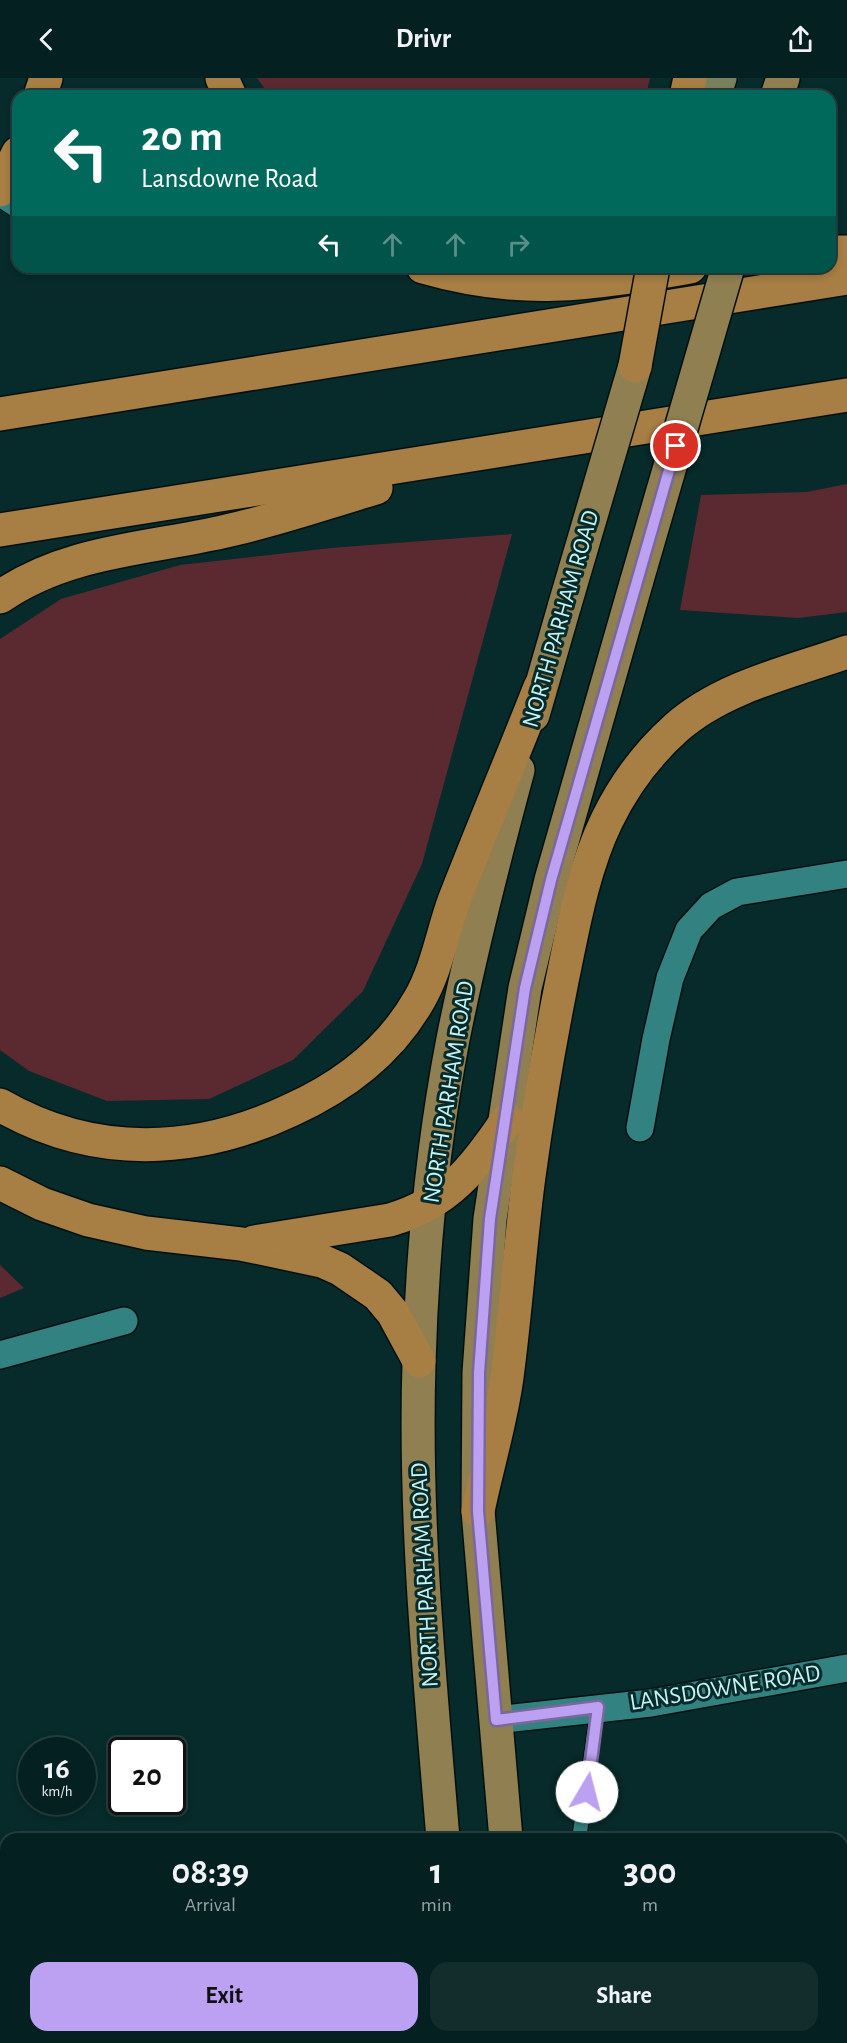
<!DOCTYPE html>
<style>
:root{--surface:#052020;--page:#132d2d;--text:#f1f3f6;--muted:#97a3a5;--line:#263e3e;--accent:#bca0f2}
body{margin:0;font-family:"Alegreya Sans",sans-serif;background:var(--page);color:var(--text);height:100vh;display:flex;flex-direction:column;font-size:22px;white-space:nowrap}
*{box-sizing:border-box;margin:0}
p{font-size:20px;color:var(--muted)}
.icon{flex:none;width:33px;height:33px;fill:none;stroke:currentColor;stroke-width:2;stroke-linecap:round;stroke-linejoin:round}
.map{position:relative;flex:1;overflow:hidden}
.details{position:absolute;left:0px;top:1755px;width:848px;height:210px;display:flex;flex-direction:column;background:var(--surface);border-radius:18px 18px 0 0;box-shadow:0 3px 9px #0003,0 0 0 2px var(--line)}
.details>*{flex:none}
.top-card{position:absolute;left:12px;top:12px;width:824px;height:183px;border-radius:18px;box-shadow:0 3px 9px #0003,0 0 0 2px var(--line);background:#00695c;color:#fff;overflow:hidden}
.speed{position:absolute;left:18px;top:1659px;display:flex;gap:12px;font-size:30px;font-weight:700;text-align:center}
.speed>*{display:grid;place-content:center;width:78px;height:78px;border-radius:50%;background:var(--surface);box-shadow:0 3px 9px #0003,0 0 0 2px var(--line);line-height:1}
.speed small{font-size:15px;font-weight:400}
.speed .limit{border:3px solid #111;border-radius:9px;background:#fff;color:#111}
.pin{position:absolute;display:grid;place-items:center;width:51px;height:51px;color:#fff;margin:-26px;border:3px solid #fff;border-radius:50%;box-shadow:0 2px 6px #0007}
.me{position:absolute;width:66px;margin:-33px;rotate:8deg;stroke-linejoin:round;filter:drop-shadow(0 0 4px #0008)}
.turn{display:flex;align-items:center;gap:21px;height:126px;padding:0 30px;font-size:27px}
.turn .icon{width:78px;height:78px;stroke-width:2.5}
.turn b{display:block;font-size:42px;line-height:51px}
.lanes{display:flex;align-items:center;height:57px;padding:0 30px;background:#0003;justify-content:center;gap:30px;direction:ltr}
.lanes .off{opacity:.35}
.eta{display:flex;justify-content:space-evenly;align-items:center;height:102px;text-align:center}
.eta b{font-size:36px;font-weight:700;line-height:42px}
.primary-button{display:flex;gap:12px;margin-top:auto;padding:12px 30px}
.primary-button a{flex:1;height:69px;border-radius:18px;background:var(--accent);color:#111;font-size:24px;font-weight:700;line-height:69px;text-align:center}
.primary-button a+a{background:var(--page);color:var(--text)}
header{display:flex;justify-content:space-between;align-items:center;height:78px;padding:0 30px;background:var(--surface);font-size:27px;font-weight:700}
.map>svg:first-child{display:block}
.green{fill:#5a2a30}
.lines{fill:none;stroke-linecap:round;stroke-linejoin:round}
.service-casing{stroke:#041010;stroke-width:16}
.minor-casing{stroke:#041010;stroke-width:30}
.primary-casing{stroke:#041010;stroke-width:36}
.trunk-casing{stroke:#041010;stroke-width:36}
.motorway-casing{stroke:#041010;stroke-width:36}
.service{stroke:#318281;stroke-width:14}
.minor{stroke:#318281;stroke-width:27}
.primary{stroke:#78805c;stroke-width:33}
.trunk{stroke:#907f50;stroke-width:33}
.motorway{stroke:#a77e43;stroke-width:33}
.trunk-bridge-casing{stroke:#041010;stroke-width:36;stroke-linecap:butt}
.motorway-bridge-casing{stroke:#041010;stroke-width:36;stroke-linecap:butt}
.trunk-bridge{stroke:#907f50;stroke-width:33}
.motorway-bridge{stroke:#a77e43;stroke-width:33}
.route-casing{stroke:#7a689d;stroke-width:15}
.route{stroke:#bca0f2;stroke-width:10}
.labels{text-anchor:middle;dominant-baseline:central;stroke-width:6;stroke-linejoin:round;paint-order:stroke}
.street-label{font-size:24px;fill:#c5f5f3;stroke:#072a2a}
</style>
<header><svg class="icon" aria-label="back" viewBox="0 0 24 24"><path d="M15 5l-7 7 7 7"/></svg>Drivr<svg class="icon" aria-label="share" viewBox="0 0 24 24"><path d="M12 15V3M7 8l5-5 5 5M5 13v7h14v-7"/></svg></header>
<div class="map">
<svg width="847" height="1965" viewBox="0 0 847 1965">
<rect width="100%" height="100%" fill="#072a2a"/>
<g class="green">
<polygon points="257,0 650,0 646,18 270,18"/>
<polygon points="847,406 847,534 798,540 680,532 701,417 807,414"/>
<polygon points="512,456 422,786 363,913 293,982 209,1021 107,1023 29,993 0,972 0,561 61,521 180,487 331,470"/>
<polygon points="0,1187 24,1210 0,1220"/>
</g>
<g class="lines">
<defs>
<g id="service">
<polyline points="0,122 18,134"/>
<polyline points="579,1761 598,1629"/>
<polyline points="842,1924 847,1923"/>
<polyline points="620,1959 620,1965"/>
<polyline points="797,1965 797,1959"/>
</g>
<g id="minor">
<polyline points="640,1050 656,961 670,900 689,852 711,828 737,814 847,796"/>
<polyline points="0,1277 124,1243"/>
<polyline points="496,1642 651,1625 847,1590"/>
</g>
<polyline id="primary" points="714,18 720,0"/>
<g id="trunk">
<polyline points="777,18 783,0"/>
<polyline points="533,637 565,526"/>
<path d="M443,1761C430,1602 414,1444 419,1285C422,1179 433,1065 453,961C471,871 494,781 518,692"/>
<polyline points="506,1761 478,1433 479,1295 490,1141 525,910 551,802 637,502"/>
<polyline points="458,1959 459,1965"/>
<polyline points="521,1959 522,1965"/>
</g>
<g id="motorway">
<polyline points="222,0 230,18"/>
<polyline points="40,18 46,0"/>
<polyline points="686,18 690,0"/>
<polyline points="0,112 18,75"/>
<polyline points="830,174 847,174"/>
<path d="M423,189C523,218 590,206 690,189"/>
<polyline points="0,336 847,200"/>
<polyline points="0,452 847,317"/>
<path d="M0,519C66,473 146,471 222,454C274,443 325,425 376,410"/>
<path d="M0,1027C94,1081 196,1077 291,1032C344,1008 390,973 419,922C437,891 442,856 454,823C482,751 512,680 540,609"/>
<polyline points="0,1105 42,1126 88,1142 146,1155 241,1166 322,1183 340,1191 378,1217 393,1235 419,1283"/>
<path d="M254,1164L390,1142C448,1125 474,1091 507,1042"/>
<path d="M478,1433C487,1389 501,1344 507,1299C516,1232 520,1165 529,1098C538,1032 549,968 562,903C573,850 583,791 607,742C624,707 647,676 676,650C722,609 790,594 847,574"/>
</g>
</defs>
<use href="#service" class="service-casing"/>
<use href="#minor" class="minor-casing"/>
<use href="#primary" class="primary-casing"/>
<use href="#trunk" class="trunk-casing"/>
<use href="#motorway" class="motorway-casing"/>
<use href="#service" class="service"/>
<use href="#minor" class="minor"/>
<use href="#primary" class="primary"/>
<use href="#trunk" class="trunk"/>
<use href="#motorway" class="motorway"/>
<defs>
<g id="trunk-bridge">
<polyline points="637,502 728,189"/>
<polyline points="565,526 635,288"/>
</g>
<polyline id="motorway-bridge" points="635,288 653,189"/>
</defs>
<use href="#trunk-bridge" class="trunk-bridge-casing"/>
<use href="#motorway-bridge" class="motorway-bridge-casing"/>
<use href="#trunk-bridge" class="trunk-bridge"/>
<use href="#motorway-bridge" class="motorway-bridge"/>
</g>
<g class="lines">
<defs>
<polyline id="route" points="587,1714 598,1629 496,1642 478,1433 479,1295 490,1141 525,910 551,802 676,368"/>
</defs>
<use href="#route" class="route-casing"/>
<use href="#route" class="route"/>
</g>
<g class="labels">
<g class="street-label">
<text transform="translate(561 541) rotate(-74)">NORTH PARHAM ROAD</text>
<text transform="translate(449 1014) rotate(-81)">NORTH PARHAM ROAD</text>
<text transform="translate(425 1497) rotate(-93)">NORTH PARHAM ROAD</text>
<text transform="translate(725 1610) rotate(-9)">LANSDOWNE ROAD</text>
</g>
</g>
</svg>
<div class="speed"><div>16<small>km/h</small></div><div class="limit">20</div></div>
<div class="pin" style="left:676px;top:368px;background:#d93025"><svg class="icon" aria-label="arrive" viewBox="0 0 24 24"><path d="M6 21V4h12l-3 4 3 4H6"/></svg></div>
<svg class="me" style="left:587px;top:1714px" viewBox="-20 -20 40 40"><circle r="19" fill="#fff"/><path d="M0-13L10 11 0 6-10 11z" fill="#bca0f2"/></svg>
<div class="top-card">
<div class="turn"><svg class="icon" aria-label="left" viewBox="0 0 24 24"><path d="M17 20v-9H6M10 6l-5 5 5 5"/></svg><div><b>20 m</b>Lansdowne Road</div></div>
<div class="lanes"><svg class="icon" aria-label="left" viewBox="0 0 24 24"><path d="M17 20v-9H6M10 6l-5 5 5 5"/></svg><svg class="icon off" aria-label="ahead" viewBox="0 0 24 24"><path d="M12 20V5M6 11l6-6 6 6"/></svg><svg class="icon off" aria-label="ahead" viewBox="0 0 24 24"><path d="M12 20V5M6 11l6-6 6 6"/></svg><svg class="icon off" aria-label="right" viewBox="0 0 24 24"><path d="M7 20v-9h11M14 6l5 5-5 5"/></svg></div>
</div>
<section class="details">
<div class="eta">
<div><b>08:39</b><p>Arrival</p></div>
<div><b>1</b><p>min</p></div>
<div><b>300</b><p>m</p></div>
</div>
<div class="primary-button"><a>Exit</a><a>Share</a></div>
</section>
</div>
